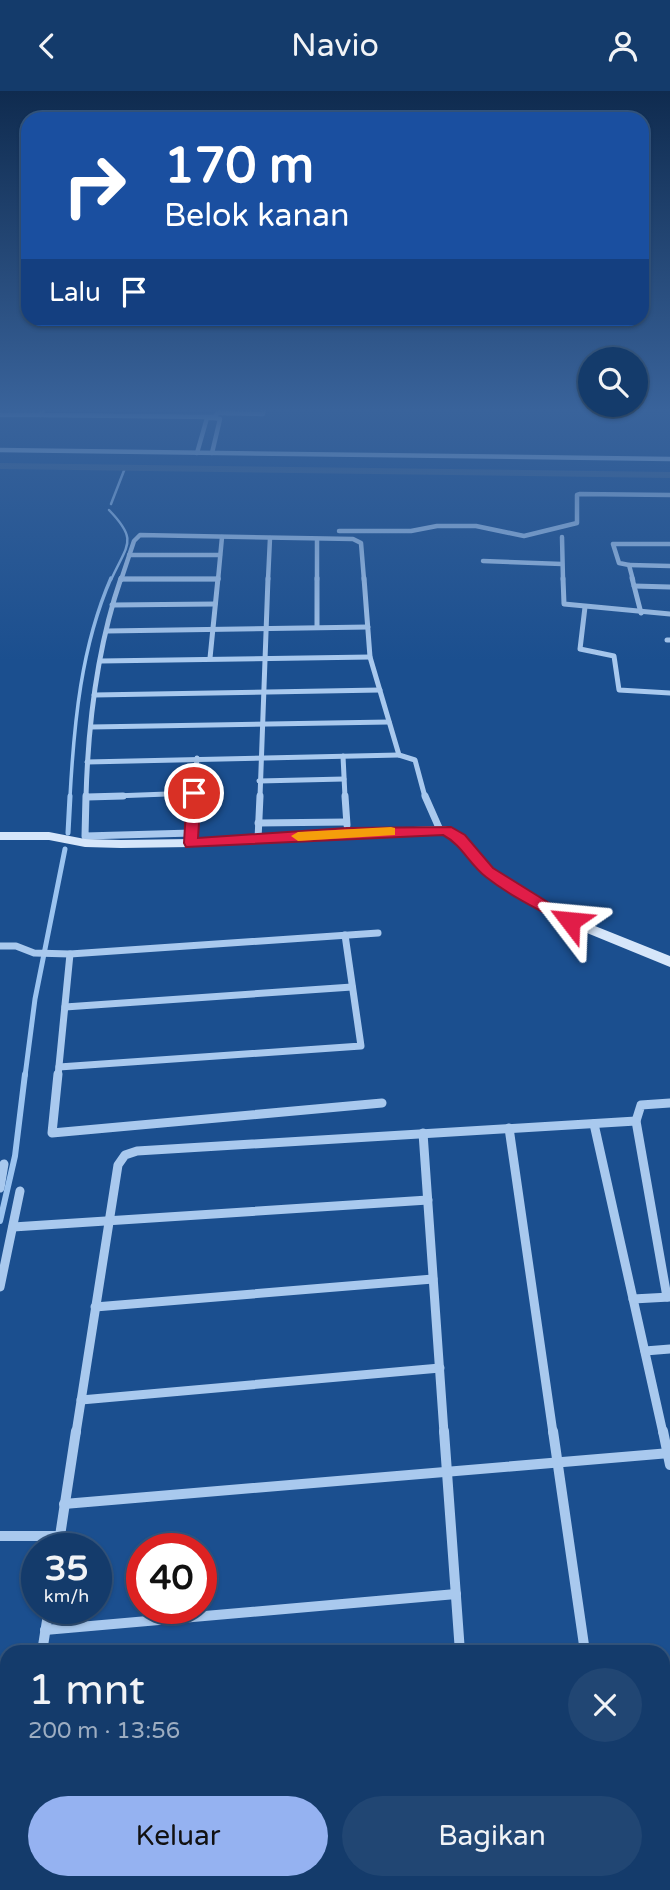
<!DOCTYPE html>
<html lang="id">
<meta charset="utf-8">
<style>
:root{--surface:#143b6b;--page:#214673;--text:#f1f3f6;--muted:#9dadc1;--line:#33557e;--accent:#95b2f1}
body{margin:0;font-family:"Varela Round",sans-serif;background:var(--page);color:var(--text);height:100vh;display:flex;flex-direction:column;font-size:26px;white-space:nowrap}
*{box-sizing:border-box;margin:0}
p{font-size:23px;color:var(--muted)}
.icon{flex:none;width:38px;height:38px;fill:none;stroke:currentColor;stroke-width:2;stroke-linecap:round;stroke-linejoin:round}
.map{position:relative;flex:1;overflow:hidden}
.drawer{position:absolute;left:0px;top:1554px;width:670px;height:245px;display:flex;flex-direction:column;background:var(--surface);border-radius:21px 21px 0 0;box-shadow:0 2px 5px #0004,0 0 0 2px var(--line)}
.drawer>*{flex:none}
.top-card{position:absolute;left:21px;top:21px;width:628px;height:214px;border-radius:21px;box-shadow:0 2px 5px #0004,0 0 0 2px var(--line);background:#1a4fa0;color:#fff;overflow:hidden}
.controls{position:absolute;left:578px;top:256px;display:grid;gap:14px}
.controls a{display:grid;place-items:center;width:70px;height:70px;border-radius:50%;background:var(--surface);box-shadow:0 2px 5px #0004,0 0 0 2px var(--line);font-size:35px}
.speed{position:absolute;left:21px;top:1442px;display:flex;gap:14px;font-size:35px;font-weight:700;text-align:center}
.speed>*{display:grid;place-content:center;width:91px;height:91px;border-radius:50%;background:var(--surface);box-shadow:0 2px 5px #0004,0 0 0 2px var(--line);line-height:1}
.speed small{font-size:18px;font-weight:400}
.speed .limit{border:10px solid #d22;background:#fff;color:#111}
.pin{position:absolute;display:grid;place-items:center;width:60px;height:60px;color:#fff;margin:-30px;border:4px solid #fff;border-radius:50%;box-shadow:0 2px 7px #0007}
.me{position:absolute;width:77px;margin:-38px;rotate:299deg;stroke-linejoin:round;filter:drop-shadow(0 0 5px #0008)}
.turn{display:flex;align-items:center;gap:24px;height:147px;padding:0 28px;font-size:32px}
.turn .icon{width:91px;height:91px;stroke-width:2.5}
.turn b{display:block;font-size:49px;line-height:60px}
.then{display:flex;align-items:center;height:66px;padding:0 28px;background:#0003;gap:14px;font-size:26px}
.round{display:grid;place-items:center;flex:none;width:74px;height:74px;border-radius:37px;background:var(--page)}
.headline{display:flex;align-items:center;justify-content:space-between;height:119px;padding:0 28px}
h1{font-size:42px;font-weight:600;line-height:52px}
.cta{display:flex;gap:14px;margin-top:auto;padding:14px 28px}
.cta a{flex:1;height:80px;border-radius:42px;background:var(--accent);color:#111;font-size:28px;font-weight:600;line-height:80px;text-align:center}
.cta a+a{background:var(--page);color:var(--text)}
header{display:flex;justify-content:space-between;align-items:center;height:91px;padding:0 28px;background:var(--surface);font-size:32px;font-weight:600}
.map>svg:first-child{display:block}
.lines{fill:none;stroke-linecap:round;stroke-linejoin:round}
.stream-far3{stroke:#9cc4f0;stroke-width:2.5}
.stream-far2{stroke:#9cc4f0;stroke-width:3.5}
.stream-far1{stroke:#9cc4f0;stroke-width:5}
.stream{stroke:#9cc4f0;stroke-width:6}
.canal{fill:#3c6290;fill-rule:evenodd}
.street-far4{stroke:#a9c9ee;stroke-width:4.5}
.street-far3{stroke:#a9c9ee;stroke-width:5}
.street-far2{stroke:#a9c9ee;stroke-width:7}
.street-far1{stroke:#a9c9ee;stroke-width:9}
.street{stroke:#a9c9ee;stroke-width:10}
.secondary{fill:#d6e6fa;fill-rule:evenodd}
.route{fill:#e11d48;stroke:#92132f;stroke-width:2}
.slow{fill:#f59e0b}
</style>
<header><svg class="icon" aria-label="back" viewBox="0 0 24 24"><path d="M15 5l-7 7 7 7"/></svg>Navio<svg class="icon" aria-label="person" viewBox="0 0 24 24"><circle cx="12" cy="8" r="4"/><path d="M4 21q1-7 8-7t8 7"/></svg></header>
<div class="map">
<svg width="670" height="1799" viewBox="0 0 670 1799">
<rect width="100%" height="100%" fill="#1b4f8f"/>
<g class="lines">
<g class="stream-far3">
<polyline points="111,413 125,377"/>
<path d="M109,419C139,450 127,453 111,489"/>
</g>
<path class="stream-far2" d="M70,706C74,632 81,556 111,487"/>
<g class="stream-far1">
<polyline points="68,742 70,705"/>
<polyline points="25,985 35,908 65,758"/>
</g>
<polyline class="stream" points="0,1130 15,1065 25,983"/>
<polygon class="canal" points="0,372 670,381 670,387 0,378"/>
<g class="street-far4">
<polyline points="44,318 40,324 214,326"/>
<polyline points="219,322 263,323 264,318"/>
<polyline points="0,324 40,324"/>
<polyline points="0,359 670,368"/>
<polyline points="197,362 207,327 214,327 220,318"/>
<polyline points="212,362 220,328 214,327"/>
<polyline points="339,440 411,440 437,435 476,435 524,445 577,432 577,404 580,403 670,404"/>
<polyline points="562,446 563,489"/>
<polyline points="317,448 317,489"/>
<polyline points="129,464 220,464"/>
<polyline points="483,470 562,473"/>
<polyline points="629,474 670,475"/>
<polyline points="121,488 218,488"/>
<polyline points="121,489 134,450 140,444 353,448 361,452 364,489"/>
<polyline points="218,489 222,446"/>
<polyline points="268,489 270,447"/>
<polyline points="633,489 629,474 619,472 613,453 670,453"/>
</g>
<g class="street-far3">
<polyline points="317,487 317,536"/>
<polyline points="364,487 370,566 399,664 415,669 425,706"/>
<polyline points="563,487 564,513 670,523"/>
<polyline points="632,487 641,522"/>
<polyline points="121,488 218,488"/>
<polyline points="634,495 670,496"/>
<polyline points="112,514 215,513"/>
<polyline points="585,516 580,558 614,565 619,599 670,602"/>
<polyline points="107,540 368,536"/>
<polyline points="667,549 670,549"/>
<polyline points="210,567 218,487"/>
<polyline points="101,570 370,566"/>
<polyline points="94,604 380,599"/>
<polyline points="91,636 389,631"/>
<polyline points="343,665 345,706"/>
<polyline points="87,671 399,664"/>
<polyline points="259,690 344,688"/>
<path d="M86,706C88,633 97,557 121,487"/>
<polyline points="87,706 194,702"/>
<polyline points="194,706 197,667"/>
<polyline points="260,706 268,487"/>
</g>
<g class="street-far2">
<polyline points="86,705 85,745 192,742"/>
<polyline points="345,705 347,734"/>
<polyline points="425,705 440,739"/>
<polyline points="87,706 123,705"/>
<polyline points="258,732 346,731"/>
<polyline points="191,745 194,705"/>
<polyline points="258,748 260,705"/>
<polyline points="0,855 16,855 34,862 70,863 378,842"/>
<polyline points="65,916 352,896"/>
<polyline points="59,976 361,955 345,844"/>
<polyline points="58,985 70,863"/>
</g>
<g class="street-far1">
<polyline points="58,983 52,1042 382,1012"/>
<polyline points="594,1033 663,1342"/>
<polyline points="509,1037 553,1342"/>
<polyline points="423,1042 444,1342"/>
<polyline points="0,1097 4,1073"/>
<polyline points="13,1136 428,1109"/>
<polyline points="0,1196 20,1100"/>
<polyline points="667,1206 636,1030 641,1014 670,1012"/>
<polyline points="633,1208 670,1206"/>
<polyline points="95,1216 433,1188"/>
<polyline points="645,1260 670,1258"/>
<polyline points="81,1309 440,1277"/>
<polyline points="76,1342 118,1074 125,1064 137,1060 636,1030"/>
</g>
<g class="street">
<polyline points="444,1340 460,1561"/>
<polyline points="553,1340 585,1561"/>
<polyline points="663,1340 670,1374"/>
<polyline points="64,1413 670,1362"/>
<polyline points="0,1445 60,1445"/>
<polyline points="58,1458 76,1340"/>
<polyline points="45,1539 456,1503"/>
<polyline points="42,1561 49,1517"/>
<polyline points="663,1757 670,1757"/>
<polyline points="477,1792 478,1799"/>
<polyline points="5,1799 7,1785"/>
<polyline points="279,1799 343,1792"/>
</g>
<polygon class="secondary" points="446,735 464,744 492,778 521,797 575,827 670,865 670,876 565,833 511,803 484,784 456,750 444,743 347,746 191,756 121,757 85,756 49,749 0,749 0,741 49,741 85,748 121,749 191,748 347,738"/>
</g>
<linearGradient id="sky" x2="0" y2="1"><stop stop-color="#0f2b4f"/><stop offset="0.56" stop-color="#39639b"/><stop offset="1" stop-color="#39639b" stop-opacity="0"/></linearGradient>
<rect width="670" height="570" fill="url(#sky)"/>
<path class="route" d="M194,698L201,702L198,747L347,737L451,736L465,744L493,777L578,830L570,835L565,833C538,818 510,805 486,786C469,773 462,754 443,744L186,756L184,752L187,702Z"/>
<polygon class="slow" points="391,736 395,737 395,744 298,750 291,745 298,741"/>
</svg>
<div class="controls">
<a><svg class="icon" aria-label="search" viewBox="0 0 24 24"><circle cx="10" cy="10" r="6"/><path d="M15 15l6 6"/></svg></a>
</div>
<div class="speed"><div>35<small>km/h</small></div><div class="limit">40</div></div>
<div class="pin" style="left:194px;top:702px;background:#d93025"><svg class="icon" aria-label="arrive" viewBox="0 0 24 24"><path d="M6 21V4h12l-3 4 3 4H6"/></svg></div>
<svg class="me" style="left:570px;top:830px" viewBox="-20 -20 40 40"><path d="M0-17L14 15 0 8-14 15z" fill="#e11d48" stroke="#fff" stroke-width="4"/></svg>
<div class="top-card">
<div class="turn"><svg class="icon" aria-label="right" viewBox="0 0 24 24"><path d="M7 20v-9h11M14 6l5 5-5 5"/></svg><div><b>170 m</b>Belok kanan</div></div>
<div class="then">Lalu<svg class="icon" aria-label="arrive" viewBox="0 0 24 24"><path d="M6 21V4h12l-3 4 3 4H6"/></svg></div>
</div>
<section class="drawer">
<div class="headline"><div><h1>1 mnt</h1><p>200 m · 13:56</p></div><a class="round"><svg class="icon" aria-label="close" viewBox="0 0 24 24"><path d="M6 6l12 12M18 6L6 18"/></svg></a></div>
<div class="cta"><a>Keluar</a><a>Bagikan</a></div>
</section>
</div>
